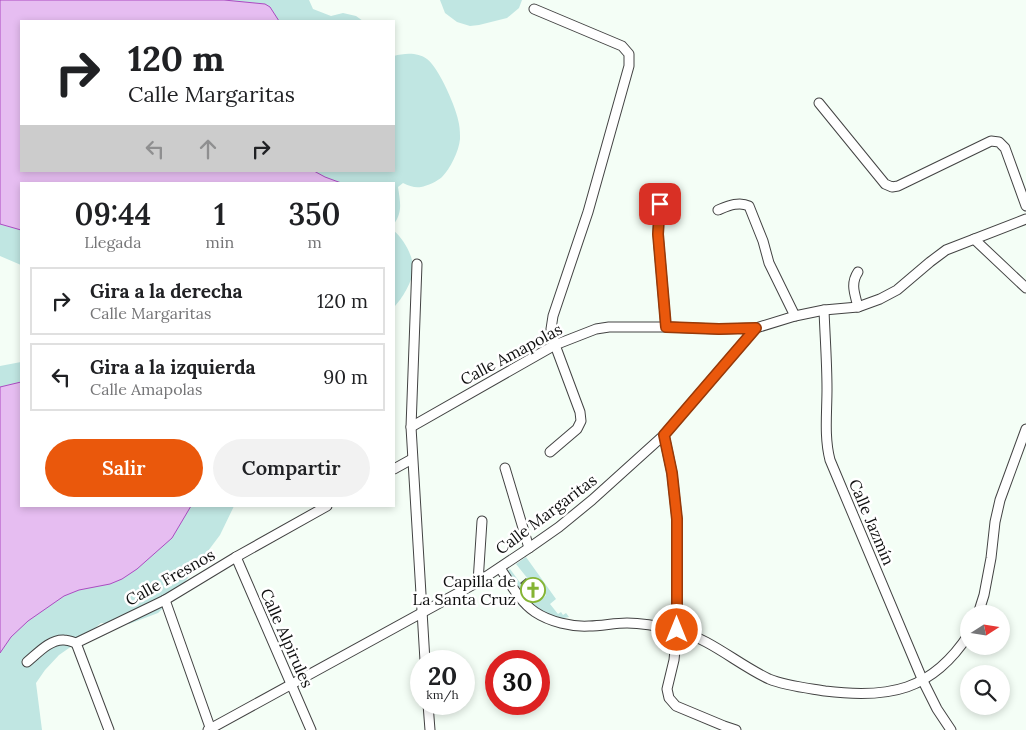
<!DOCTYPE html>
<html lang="es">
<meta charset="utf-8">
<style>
:root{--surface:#fff;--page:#f2f2f2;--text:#202124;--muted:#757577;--line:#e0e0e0;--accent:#ea580c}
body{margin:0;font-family:Lora,serif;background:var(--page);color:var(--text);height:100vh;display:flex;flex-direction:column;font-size:19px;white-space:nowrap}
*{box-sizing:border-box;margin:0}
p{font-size:16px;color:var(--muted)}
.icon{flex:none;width:28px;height:28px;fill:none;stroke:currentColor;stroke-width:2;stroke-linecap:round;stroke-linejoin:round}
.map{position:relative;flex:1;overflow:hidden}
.details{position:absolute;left:20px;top:182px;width:375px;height:325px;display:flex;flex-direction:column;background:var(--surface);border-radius:0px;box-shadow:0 2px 8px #0003}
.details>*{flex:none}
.guide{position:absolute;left:20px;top:20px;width:375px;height:152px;border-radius:0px;box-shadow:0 2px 8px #0003;background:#fff;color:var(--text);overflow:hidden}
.needle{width:32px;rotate:78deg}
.tools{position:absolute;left:960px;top:605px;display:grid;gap:10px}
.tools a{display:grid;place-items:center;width:50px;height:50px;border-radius:50%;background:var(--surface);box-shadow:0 2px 8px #0003;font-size:25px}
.speed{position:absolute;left:410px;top:650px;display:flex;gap:10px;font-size:25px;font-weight:700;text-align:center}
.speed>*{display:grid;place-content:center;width:65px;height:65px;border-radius:50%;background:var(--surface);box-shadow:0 2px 8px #0003;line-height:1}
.speed small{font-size:12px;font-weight:400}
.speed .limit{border:8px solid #d22;background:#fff;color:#111}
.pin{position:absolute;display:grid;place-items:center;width:42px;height:42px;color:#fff;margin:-21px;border-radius:10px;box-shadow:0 2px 8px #0006}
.me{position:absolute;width:55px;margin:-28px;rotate:0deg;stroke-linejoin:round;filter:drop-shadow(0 0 4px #0008)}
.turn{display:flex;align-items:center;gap:18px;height:105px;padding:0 25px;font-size:22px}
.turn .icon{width:65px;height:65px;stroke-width:2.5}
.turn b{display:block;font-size:35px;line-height:42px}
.lanes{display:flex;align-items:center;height:48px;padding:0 25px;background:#0003;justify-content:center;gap:25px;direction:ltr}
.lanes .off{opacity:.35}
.eta{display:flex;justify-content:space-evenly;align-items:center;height:85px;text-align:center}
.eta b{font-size:30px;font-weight:600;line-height:35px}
.button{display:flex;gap:10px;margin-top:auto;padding:10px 25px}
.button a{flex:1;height:58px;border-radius:30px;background:var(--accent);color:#fff;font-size:20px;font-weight:600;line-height:58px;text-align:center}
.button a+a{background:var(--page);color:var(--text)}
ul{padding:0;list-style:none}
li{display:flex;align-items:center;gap:15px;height:68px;margin:0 10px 8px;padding:0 15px;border:2px solid var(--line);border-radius:0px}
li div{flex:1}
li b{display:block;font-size:19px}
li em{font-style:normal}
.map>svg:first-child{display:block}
.green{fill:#c0e6e2}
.water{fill:#e6bdf1;stroke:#ab4bc1}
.building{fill:#4f584d}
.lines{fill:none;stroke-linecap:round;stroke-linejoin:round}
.minor-casing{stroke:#434343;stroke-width:11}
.minor{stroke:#fff;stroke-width:9}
.route-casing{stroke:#983908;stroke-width:12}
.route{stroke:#ea580c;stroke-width:9}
.labels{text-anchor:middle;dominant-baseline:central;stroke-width:5;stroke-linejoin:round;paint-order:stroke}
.street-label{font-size:16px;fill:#101010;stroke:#fff}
.poi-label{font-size:16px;fill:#101010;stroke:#fff;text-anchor:end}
</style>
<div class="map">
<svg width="1026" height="730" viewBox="0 0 1026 730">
<rect width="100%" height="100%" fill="#f4fef6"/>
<g class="green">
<path d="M0,0H309L313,9L331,16L343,13L356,16L363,21H21V171H394V56C404,53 418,52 427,59C439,68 457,109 459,124C460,129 460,135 460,139C459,151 450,169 442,177C438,181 427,186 421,187C415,188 409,186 403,183L398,187C400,202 403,211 394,224V184H21V265L0,256Z"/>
<polygon points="440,0 522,0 519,8 507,18 479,25 470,26 457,22 445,13"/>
<path d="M394,231C403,238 414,257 413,269C413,281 402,299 394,307Z"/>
<polygon points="21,362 21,506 234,506 220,535 172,599 158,613 129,624 101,623 82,639 59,655 45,670 36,683 42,730 0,730 0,366"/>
<polygon points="526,557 556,599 550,604 558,614 561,612 563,615 566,613 569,617 553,620 523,600 504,573 510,569 530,596 528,598 530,600 533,598 536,601 541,596 543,598 546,595 539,587 536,589 516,564"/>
</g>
<g class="water">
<polygon points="0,0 224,0 265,4 270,7 279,21 21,21 21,171 314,171 325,177 344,184 21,184 21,230 0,224"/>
<polygon points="21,382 21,506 191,506 172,538 137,569 122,579 110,584 79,590 64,596 28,621 11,637 0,653 0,387"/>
</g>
<polygon class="building" points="526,578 536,589 539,587 545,594 536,601 520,583"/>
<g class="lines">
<defs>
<g id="minor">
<polyline points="534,9 622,46 629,54 629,66 588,212 553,316 551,329 555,345 580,412 581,421 577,429 550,452"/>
<polyline points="819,103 885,184 892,187 898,186 991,141 999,142 1005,148 1026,206"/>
<polyline points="660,189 658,234 666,327"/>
<path d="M718,210C728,206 739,201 749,206L763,241L769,263L795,316"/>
<polyline points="974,239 1026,288"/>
<polyline points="417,264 411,427 425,661"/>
<path d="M858,307C855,294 850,284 858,272"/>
<path d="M824,310C825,337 827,363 827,389C827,413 824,437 830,460L923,681L937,709L951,730"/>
<polyline points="411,427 555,345 596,329 609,327 666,327 719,329 756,328 795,316 824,310 858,307 880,299 897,290 930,262 946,250 1026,219"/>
<polyline points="664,435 672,473 677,519 677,630 674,660 667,689 669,698 676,706 724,726 736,730"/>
<polyline points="505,468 529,548"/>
<polyline points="394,469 412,459"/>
<polyline points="236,557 311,730"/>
<path d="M500,568C510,583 520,602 535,612C550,622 572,627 589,626C602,626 614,623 627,623C640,623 663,627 676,630C711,639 737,664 769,679C786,686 807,688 825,691C889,699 932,691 969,634"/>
<polyline points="478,582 482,521"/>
<polyline points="165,600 211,730"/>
<polyline points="978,614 984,595 991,558 995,522 1000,500 1026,429"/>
<polyline points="76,643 109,730"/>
<path d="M27,662C37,654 50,639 64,640C68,640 73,642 76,643L165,600L236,557L327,506"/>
<polyline points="428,704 430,730"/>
<polyline points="208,730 478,582 529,548 559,527 592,500 664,435 756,328"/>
</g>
</defs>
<use href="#minor" class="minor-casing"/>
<use href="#minor" class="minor"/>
</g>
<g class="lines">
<defs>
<polyline id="route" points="660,204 658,234 666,327 719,329 756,328 664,435 672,473 677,519 677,630"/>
</defs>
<use href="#route" class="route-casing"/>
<use href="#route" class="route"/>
</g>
<defs>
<symbol id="church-ring" viewBox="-11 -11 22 22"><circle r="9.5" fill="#fff" stroke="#85b434" stroke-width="1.5"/><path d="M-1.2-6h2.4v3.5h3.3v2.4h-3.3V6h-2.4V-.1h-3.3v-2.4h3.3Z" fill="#85b434"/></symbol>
</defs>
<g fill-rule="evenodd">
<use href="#church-ring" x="519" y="576" width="28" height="28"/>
</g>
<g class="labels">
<g class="street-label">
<text transform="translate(511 354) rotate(-28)">Calle Amapolas</text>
<text transform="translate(546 514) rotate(-37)">Calle Margaritas</text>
<text transform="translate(872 522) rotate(67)">Calle Jazmín</text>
<text transform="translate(170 577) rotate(-29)">Calle Fresnos</text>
<text transform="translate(287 638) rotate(66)">Calle Alpirules</text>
</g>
<g class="poi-label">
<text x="516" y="581">Capilla de<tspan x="516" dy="18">La Santa Cruz</tspan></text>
</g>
</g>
</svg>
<div class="tools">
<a><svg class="needle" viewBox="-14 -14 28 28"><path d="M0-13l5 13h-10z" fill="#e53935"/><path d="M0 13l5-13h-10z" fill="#757577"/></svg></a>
<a><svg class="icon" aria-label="search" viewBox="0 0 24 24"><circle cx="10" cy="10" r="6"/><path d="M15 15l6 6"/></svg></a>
</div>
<div class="speed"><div>20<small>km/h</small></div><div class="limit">30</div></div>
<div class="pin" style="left:660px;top:204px;background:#d93025"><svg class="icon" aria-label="arrive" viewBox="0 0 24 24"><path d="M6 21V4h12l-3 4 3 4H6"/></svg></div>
<svg class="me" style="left:677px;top:630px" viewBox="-20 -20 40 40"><circle r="17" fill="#ea580c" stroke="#fff" stroke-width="3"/><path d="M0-11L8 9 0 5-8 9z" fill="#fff"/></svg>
<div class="guide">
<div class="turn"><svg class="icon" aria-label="right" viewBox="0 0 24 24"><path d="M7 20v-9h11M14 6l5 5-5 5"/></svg><div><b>120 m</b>Calle Margaritas</div></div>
<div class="lanes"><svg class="icon off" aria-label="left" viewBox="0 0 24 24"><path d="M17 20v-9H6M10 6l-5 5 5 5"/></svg><svg class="icon off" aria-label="ahead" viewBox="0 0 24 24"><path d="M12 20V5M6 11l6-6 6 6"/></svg><svg class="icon" aria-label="right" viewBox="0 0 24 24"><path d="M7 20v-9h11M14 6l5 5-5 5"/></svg></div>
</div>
<section class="details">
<div class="eta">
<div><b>09:44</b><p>Llegada</p></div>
<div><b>1</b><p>min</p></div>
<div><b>350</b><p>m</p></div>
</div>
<ul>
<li><svg class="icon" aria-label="right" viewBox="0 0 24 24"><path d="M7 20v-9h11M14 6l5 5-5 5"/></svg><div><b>Gira a la derecha</b><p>Calle Margaritas</p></div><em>120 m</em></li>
<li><svg class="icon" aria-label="left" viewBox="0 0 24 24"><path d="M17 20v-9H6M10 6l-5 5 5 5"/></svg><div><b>Gira a la izquierda</b><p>Calle Amapolas</p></div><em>90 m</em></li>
</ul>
<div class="button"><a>Salir</a><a>Compartir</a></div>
</section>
</div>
